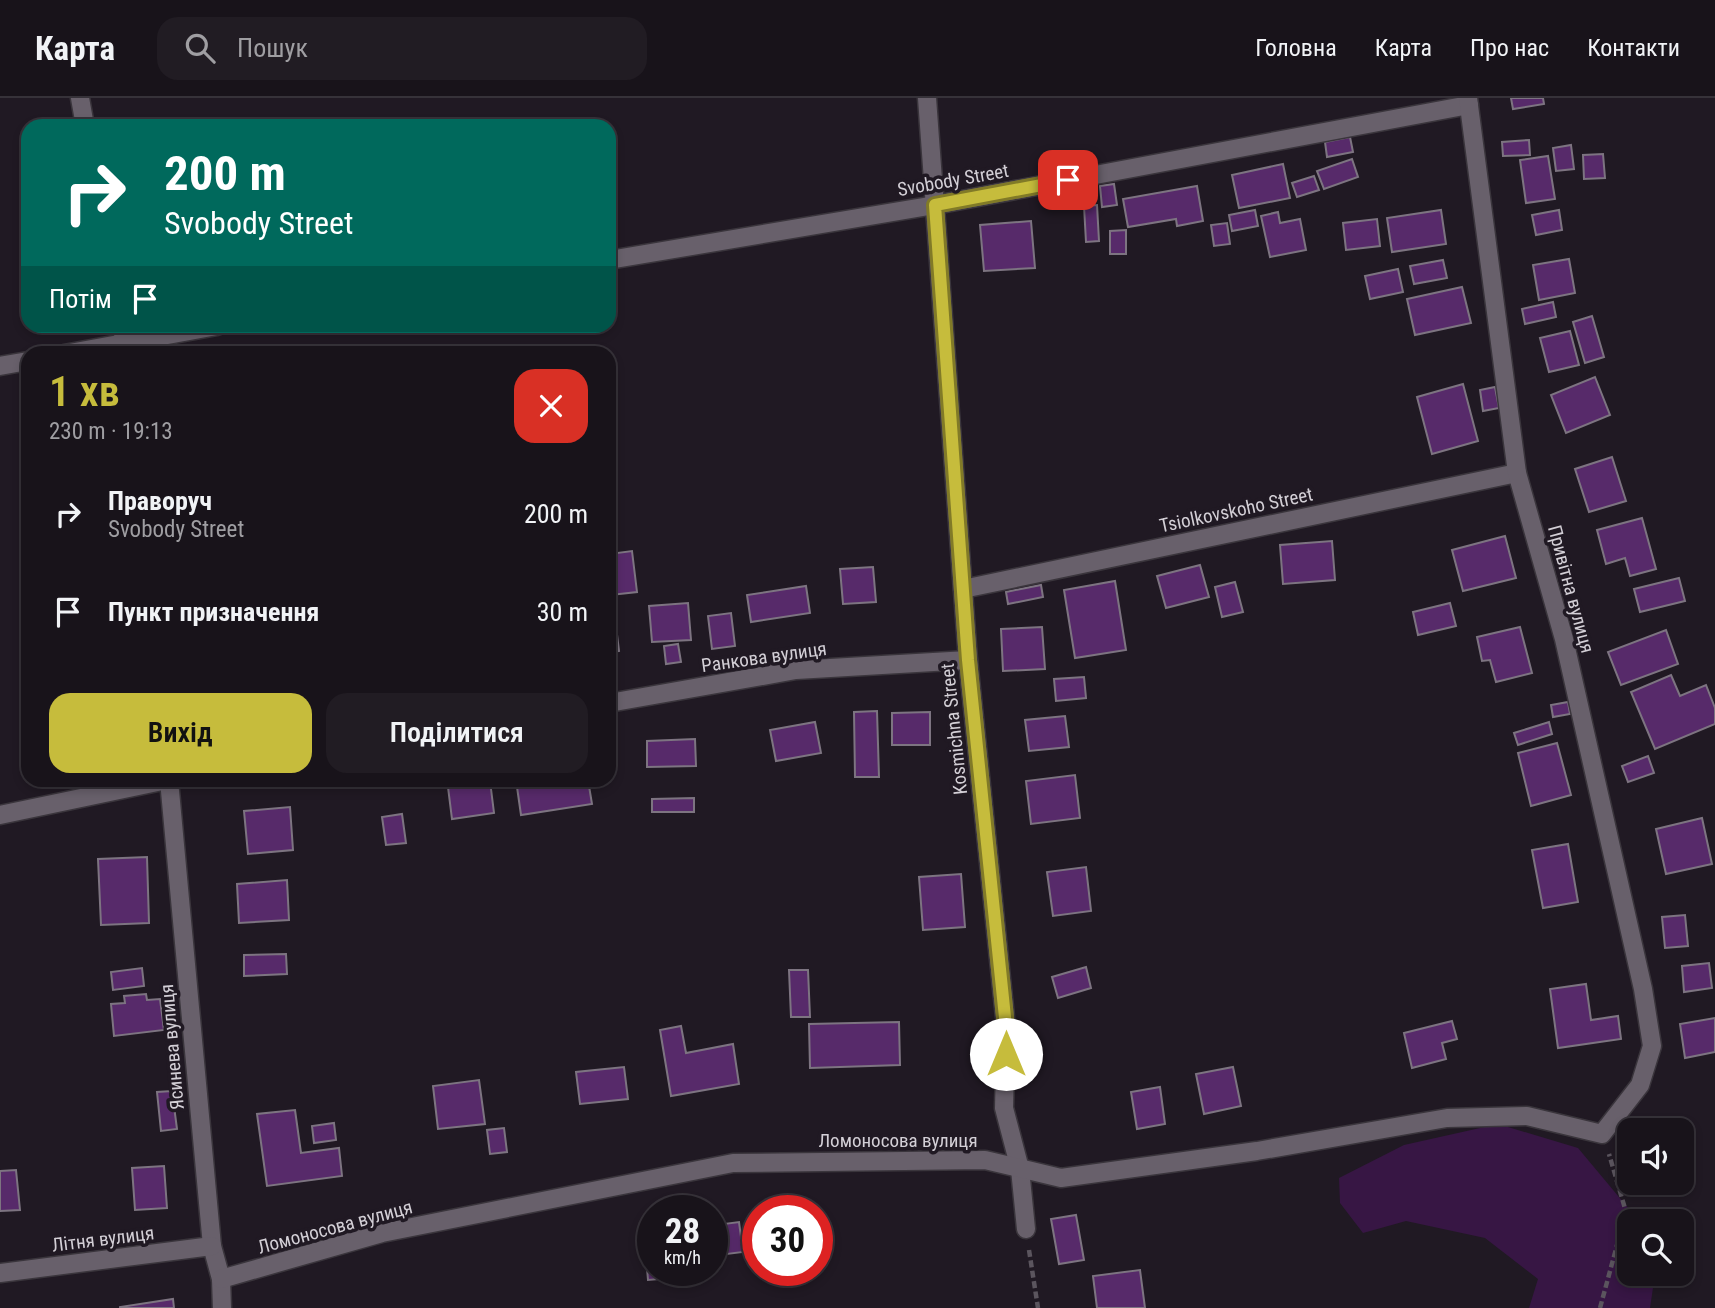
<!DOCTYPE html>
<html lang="uk">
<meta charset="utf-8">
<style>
:root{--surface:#18131a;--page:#211c23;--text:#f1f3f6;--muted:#9f9ea2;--line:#363239;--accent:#c6bc3c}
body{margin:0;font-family:"Roboto Condensed",sans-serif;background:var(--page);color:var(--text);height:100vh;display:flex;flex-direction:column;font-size:26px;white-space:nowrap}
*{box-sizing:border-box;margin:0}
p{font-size:23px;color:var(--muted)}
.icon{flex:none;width:38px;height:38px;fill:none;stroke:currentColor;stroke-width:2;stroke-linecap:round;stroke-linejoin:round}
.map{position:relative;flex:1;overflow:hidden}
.panel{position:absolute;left:21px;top:248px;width:595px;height:441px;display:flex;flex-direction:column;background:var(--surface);border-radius:21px;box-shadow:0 4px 10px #0003,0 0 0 2px var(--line)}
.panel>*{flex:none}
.banner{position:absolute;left:21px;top:21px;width:595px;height:214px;border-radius:21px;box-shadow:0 4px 10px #0003,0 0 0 2px var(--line);background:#00695c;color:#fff;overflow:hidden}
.tools{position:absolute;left:1617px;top:1020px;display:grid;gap:14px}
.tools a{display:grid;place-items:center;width:77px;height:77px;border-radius:14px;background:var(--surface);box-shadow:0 4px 10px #0003,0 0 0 2px var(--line);font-size:35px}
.speed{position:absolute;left:637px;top:1097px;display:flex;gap:14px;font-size:35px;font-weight:700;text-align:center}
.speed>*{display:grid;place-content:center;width:91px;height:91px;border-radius:50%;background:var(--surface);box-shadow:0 4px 10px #0003,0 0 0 2px var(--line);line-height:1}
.speed small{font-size:18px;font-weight:400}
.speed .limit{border:10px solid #d22;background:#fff;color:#111}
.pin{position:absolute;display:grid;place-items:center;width:60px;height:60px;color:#fff;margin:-30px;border-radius:14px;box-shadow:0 4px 10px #0006}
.me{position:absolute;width:77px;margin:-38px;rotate:0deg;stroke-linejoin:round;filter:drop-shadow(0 0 5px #0008)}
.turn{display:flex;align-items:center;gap:24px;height:147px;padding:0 28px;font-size:32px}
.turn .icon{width:91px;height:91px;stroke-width:2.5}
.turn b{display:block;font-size:49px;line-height:60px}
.then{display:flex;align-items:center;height:66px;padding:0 28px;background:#0003;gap:14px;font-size:26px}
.round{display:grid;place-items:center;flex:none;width:74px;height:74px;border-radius:21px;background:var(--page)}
.headline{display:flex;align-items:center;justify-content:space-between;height:119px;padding:0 28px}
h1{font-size:42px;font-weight:600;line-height:52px;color:var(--accent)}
.action{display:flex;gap:14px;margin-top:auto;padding:14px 28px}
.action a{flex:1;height:80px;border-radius:21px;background:var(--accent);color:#111;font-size:28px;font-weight:600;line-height:80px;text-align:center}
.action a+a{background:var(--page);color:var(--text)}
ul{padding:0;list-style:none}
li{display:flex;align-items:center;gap:21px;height:98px;padding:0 28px}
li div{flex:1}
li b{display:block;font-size:26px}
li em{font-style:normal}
header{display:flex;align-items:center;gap:42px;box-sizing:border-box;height:98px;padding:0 35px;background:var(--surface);border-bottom:2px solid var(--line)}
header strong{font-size:33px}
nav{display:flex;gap:38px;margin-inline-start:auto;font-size:24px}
.search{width:490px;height:63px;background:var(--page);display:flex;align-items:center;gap:18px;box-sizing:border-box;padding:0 24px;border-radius:21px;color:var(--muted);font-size:26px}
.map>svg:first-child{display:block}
.green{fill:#371644}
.building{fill:#572a6a;stroke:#7d7481;stroke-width:2}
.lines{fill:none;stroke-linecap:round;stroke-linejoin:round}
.minor-casing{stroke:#3a353c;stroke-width:21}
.path{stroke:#5b555e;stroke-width:4.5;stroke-dasharray:7 3.5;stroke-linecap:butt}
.minor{stroke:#68606b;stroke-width:18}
.route-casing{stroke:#817a27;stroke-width:18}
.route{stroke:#c6bc3c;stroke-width:12}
.labels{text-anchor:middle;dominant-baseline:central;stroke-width:7;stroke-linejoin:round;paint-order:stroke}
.street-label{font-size:19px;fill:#d3cfd6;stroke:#201923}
</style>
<header>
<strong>Карта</strong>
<div class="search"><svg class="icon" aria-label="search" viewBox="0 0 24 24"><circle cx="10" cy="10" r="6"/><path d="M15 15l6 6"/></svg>Пошук</div>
<nav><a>Головна</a><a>Карта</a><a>Про нас</a><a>Контакти</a></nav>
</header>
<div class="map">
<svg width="1715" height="1210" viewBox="0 0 1715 1210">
<rect width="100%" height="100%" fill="#201923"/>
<polygon class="green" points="1498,1026 1578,1050 1639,1123 1629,1124 1629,1176 1655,1176 1650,1210 1529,1210 1538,1181 1485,1140 1406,1123 1363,1135 1340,1105 1339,1080 1404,1047"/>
<g class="building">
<polygon points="1511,0 1543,0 1544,6 1513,11"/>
<polygon points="1350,39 1353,54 1327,59 1325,44"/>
<polygon points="1529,42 1530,57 1503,58 1502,44"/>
<polygon points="1571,47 1574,71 1556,73 1553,50"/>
<polygon points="1603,56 1605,80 1584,81 1583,57"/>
<polygon points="1548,58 1555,101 1526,105 1520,62"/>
<polygon points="1352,61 1358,79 1324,91 1317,73"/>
<polygon points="1283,66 1290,100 1239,110 1232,77"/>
<polygon points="1314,78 1319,92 1297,99 1292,85"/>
<polygon points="1114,86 1117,107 1102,109 1100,88"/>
<polygon points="1197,88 1203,123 1177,128 1176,121 1128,129 1123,101"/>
<polygon points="1097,107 1099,143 1086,144 1084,108"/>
<polygon points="1255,112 1258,128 1232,133 1229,117"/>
<polygon points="1441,112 1446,146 1392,154 1387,120"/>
<polygon points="1559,112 1562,132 1536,137 1532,117"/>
<polygon points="1278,114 1280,125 1300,121 1306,152 1270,159 1261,118"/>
<polygon points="1377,121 1380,148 1346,152 1343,125"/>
<polygon points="1031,123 1035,170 984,173 980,127"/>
<polygon points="1227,125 1230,146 1214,148 1211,127"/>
<polygon points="1126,132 1126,156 1110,156 1110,133"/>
<polygon points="1569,161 1575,195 1539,202 1533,167"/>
<polygon points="1443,162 1447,180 1414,186 1410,168"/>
<polygon points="1398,171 1403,194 1370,201 1365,178"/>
<polygon points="1462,189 1471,225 1415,237 1407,201"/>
<polygon points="1553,204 1556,219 1525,226 1522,211"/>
<polygon points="1592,218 1604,259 1585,265 1573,224"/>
<polygon points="1570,233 1579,267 1549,274 1540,240"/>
<polygon points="1595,279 1610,317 1566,335 1551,297"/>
<polygon points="1463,286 1478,343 1432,356 1417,299"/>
<polygon points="1495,289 1499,310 1483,313 1480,292"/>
<polygon points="1612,359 1626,403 1589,414 1575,371"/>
<polygon points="1642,420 1656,471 1630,478 1625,460 1606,466 1597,432"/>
<polygon points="1505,438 1516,480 1463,493 1452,452"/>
<polygon points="1332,443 1335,482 1283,486 1280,447"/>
<polygon points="632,453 637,494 611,497 609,456"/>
<polygon points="1200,467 1209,499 1166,510 1157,478"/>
<polygon points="873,469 876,504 843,506 840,471"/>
<polygon points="1679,480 1685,503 1640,514 1634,491"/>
<polygon points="1115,483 1126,552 1075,560 1064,492"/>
<polygon points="1235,484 1243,514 1222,519 1215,489"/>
<polygon points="1041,487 1043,499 1008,506 1006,494"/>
<polygon points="806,488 810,515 751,524 747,497"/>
<polygon points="688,505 691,542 652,544 649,508"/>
<polygon points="1450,505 1456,528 1418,537 1413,514"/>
<polygon points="609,512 614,512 619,553 609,555"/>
<polygon points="731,515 735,548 712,551 708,518"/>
<polygon points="1042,529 1045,571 1003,573 1001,531"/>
<polygon points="1520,529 1532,575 1496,584 1490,562 1482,563 1477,539"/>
<polygon points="1666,532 1678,566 1621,587 1608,554"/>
<polygon points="678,546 681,564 666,566 664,548"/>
<polygon points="1671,577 1680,598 1706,587 1715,610 1715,626 1655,651 1631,594"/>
<polygon points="1084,579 1086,600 1056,603 1054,581"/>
<polygon points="1568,604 1570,616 1553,619 1551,607"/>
<polygon points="877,613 879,679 855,679 854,614"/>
<polygon points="930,614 930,647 892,647 892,615"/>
<polygon points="1065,618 1069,649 1029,653 1025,622"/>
<polygon points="815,624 821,655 776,663 770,632"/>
<polygon points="1549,624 1552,636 1518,647 1514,635"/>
<polygon points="695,641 696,668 647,669 647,643"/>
<polygon points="1557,645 1571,697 1531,708 1518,655"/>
<polygon points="1648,658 1654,675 1628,684 1622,668"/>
<polygon points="1075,677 1080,720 1031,726 1026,683"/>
<polygon points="516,682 588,682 592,706 521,717"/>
<polygon points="490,683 494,715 452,721 448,689"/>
<polygon points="694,700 694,714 652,714 652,701"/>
<polygon points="290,709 293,752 248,756 244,713"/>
<polygon points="402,716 406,745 386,747 382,719"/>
<polygon points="1702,720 1712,766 1666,776 1656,731"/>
<polygon points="1568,746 1578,804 1543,810 1532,752"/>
<polygon points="147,759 149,825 101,827 98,761"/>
<polygon points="1086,769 1091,813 1053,818 1047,774"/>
<polygon points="961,776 965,829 923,832 919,779"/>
<polygon points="287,782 289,822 239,825 237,786"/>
<polygon points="1685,817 1688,848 1665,850 1662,819"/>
<polygon points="286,856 287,876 244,878 244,857"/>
<polygon points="1709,865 1712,890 1684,894 1682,868"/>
<polygon points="1086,869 1091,890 1058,900 1052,879"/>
<polygon points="142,870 144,888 113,892 111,874"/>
<polygon points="789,872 808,872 810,919 791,919"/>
<polygon points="1586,886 1591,922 1618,918 1621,941 1558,950 1550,891"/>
<polygon points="146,896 147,902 160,901 164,932 114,938 111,906 125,905 124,898"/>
<polygon points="1715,920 1715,954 1685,960 1680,926"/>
<polygon points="1452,923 1457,941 1442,945 1446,961 1412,970 1404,935"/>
<polygon points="899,924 900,967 810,970 809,926"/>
<polygon points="681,928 686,955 733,946 739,986 671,998 660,932"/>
<polygon points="624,969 628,1001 580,1006 576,974"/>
<polygon points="1233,969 1241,1008 1204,1016 1196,976"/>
<polygon points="479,982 485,1026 438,1031 433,988"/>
<polygon points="1160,989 1165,1026 1137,1031 1131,994"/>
<polygon points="172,993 177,1031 161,1033 157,994"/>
<polygon points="295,1012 301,1055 339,1050 342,1078 267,1088 257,1016"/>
<polygon points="334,1025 336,1042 314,1045 312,1028"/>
<polygon points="504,1030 507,1054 490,1056 487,1032"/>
<polygon points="164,1068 167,1110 135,1112 132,1070"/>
<polygon points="16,1072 20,1112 0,1113 0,1073"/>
<polygon points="1076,1117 1084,1162 1059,1166 1051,1121"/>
<polygon points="739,1124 743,1154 719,1157 716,1127"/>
<polygon points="653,1133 653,1172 695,1172 696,1178 648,1182 644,1134"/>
<polygon points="1140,1172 1145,1210 1097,1210 1093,1178"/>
<polygon points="173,1201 174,1210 120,1210 120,1209"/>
</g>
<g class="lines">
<defs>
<g id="minor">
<polyline points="80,0 85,28"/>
<polyline points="927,0 968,562 1006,929 1004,1010 1020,1071 1026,1131"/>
<polyline points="609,162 935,107 1469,7"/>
<polyline points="122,228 126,256"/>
<polyline points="64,256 217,228"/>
<polyline points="0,268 28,263"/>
<polyline points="963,491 1517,375"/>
<polyline points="609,605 796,572 968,562"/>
<polyline points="169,682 212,1148 221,1181 222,1210"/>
<polyline points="0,717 167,682"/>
<polyline points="0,1175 212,1148"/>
<polyline points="221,1181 382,1135 733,1065 985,1062 1061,1080 1257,1053 1447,1020 1527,1018 1602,1036 1640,987 1652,948 1643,891 1564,541 1517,375 1468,0"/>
</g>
</defs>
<use href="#minor" class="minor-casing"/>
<g class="path">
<polyline points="1029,1152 1038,1210"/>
<polyline points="1600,1210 1626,1114 1609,1056"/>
</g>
<use href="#minor" class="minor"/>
</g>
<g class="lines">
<defs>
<polyline id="route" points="1006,956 1006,929 968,562 935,107 1068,82"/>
</defs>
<use href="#route" class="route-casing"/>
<use href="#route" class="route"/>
</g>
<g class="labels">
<g class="street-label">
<text transform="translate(953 82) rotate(-10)">Svobody Street</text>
<text transform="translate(1236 412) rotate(-12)">Tsiolkovskoho Street</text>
<text transform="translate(1571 491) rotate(75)">Привітна вулиця</text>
<text transform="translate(764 559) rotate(-8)">Ранкова вулиця</text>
<text transform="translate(954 631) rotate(-96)">Kosmichna Street</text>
<text transform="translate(172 949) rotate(-95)">Ясинева вулиця</text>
<text x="898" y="1042">Ломоносова вулиця</text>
<text transform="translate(335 1129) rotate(-15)">Ломоносова вулиця</text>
<text transform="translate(103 1141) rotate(-7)">Літня вулиця</text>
</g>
</g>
</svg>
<div class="tools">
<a><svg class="icon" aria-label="sound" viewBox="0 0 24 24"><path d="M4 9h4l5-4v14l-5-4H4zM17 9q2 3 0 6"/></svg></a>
<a><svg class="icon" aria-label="search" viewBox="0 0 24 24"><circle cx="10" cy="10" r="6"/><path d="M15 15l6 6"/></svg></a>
</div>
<div class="speed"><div>28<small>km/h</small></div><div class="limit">30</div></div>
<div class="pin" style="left:1068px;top:82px;background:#d93025"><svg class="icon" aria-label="arrive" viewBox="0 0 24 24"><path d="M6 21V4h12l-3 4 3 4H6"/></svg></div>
<svg class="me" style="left:1006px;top:956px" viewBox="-20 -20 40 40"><circle r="19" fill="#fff"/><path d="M0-13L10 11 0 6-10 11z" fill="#c6bc3c"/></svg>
<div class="banner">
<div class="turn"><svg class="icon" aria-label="right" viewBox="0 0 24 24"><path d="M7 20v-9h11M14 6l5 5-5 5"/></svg><div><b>200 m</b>Svobody Street</div></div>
<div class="then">Потім<svg class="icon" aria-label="arrive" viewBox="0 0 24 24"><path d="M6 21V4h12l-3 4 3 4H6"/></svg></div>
</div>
<section class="panel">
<div class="headline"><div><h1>1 хв</h1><p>230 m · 19:13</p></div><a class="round" style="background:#d93025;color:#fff"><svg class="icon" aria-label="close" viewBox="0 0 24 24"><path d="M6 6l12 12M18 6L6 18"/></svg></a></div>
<ul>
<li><svg class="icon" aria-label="right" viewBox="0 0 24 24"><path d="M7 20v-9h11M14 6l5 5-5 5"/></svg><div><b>Праворуч</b><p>Svobody Street</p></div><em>200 m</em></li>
<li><svg class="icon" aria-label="arrive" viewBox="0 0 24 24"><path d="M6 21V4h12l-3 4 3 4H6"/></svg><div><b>Пункт призначення</b></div><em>30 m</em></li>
</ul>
<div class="action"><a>Вихід</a><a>Поділитися</a></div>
</section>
</div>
